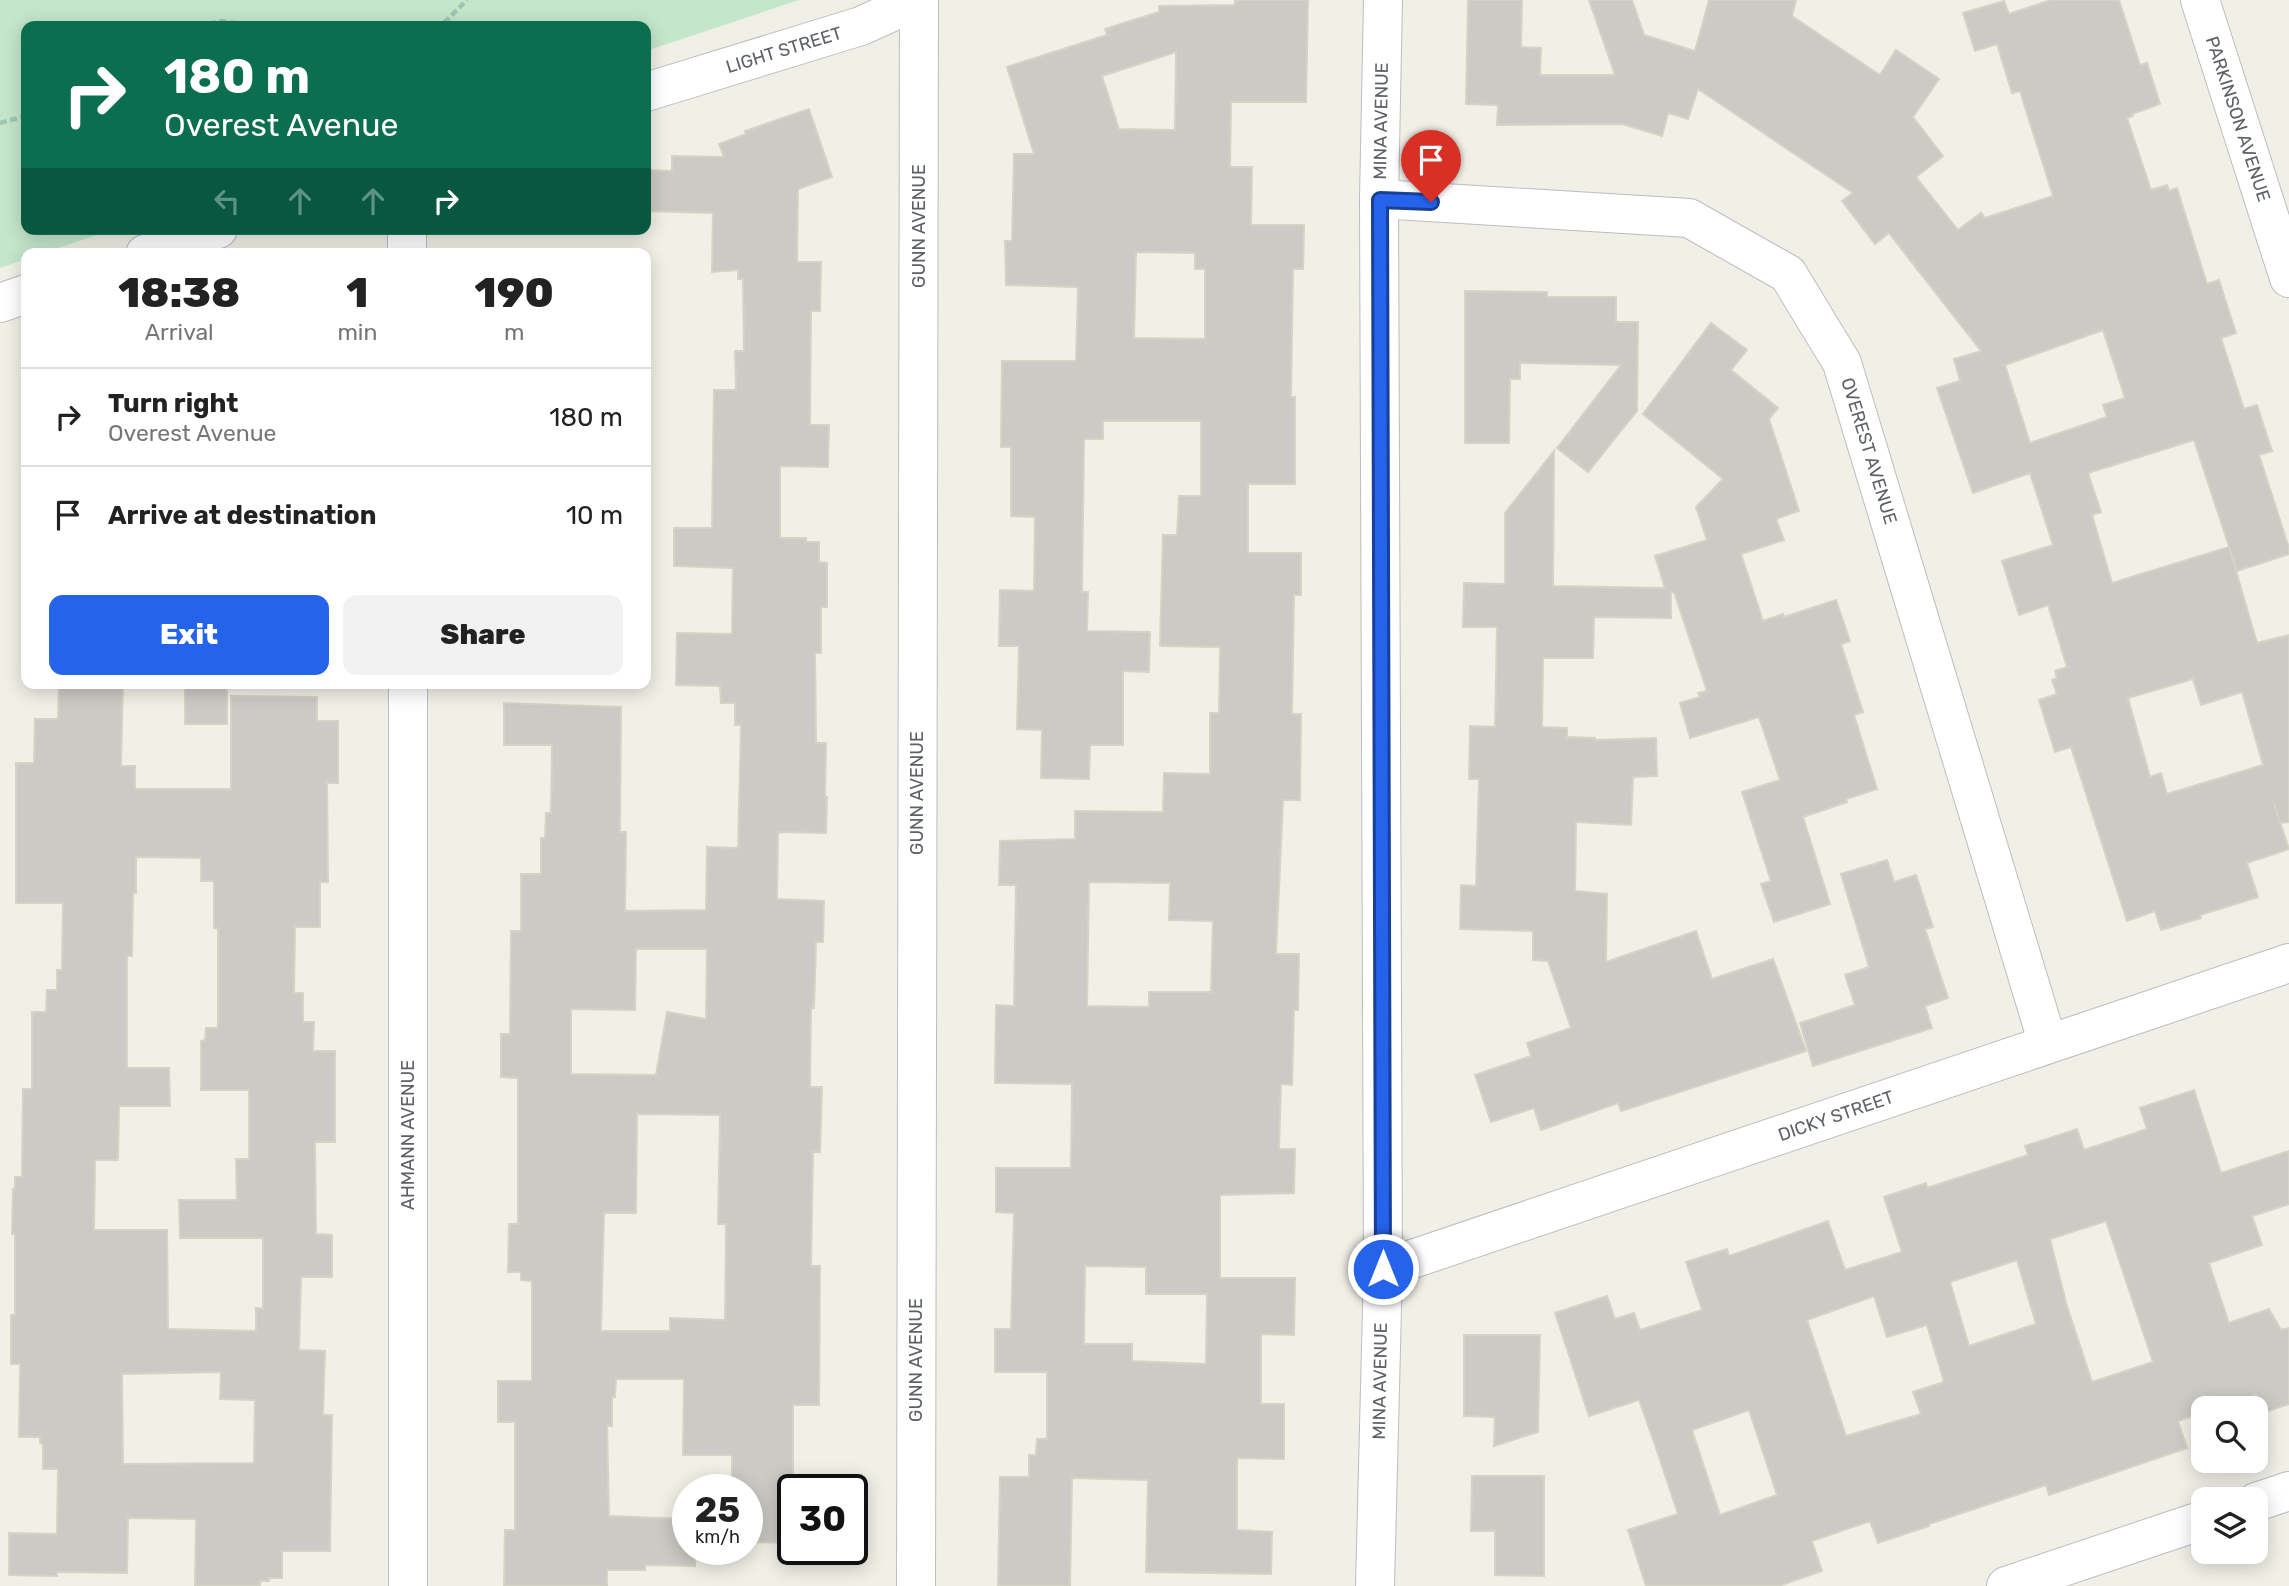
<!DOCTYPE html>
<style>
:root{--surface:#fff;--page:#f2f2f2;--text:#222;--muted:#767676;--line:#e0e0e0;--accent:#2563eb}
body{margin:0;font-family:Rubik,sans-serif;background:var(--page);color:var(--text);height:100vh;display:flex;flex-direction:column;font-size:26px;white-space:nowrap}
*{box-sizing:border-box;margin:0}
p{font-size:23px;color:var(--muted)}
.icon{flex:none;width:38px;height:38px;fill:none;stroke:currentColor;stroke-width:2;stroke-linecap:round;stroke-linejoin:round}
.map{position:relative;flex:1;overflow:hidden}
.panel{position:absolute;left:21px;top:248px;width:630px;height:441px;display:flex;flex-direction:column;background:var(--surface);border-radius:14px;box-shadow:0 4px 18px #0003}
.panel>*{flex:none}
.guide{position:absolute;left:21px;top:21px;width:630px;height:214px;border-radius:14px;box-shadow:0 4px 18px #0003;background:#0b6e4f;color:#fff;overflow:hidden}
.tools{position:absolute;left:2191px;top:1396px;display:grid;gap:14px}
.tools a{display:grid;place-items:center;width:77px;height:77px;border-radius:14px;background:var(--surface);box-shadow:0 4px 18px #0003;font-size:35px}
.speed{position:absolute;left:672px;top:1474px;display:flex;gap:14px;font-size:35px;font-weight:700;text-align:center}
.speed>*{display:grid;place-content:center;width:91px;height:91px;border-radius:50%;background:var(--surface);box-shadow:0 4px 18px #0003;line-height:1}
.speed small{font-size:18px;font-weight:400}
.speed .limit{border:4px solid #111;border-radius:10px;background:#fff;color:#111}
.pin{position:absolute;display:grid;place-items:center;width:60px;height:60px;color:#fff;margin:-72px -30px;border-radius:50% 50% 50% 0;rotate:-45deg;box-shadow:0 0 7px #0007}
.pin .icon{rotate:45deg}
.me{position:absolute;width:77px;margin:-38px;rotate:0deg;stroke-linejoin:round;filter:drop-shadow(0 0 5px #0008)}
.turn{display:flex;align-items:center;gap:24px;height:147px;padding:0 28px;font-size:32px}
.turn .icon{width:91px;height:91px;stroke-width:2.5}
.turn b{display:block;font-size:49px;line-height:60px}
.lanes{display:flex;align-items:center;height:66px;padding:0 28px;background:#0003;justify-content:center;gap:35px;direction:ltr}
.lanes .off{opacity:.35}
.eta{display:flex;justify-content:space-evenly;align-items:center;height:119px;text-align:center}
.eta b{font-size:42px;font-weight:800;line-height:49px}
.action{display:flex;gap:14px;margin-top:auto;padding:14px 28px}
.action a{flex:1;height:80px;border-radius:14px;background:var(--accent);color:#fff;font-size:28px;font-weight:800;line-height:80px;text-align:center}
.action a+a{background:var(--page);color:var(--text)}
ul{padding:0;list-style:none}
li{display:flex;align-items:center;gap:21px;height:98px;padding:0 28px;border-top:2px solid var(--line)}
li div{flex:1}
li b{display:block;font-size:26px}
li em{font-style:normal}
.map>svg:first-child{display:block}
.green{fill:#c5e6cb}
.building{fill:#cccac4;stroke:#d5d3c5;stroke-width:2;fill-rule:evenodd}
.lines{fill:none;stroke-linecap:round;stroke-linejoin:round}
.minor-casing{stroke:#bbbdc2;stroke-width:40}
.path{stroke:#9ec7b2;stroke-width:4.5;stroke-dasharray:7 3.5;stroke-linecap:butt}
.minor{stroke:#fff;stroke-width:38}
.route-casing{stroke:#184099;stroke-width:18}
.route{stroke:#2563eb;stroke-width:12}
.labels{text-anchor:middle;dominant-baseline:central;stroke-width:5;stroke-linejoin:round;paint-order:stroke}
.street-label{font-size:18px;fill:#5e6167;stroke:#fff}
</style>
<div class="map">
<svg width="2289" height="1586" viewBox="0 0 2289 1586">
<rect width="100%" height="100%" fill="#f0f0e7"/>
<polygon class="green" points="0,0 799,0 646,51 646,26 26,26 26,229 114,229 41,254 26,254 26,259 0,268"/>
<g class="building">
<path d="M1235,0H1308L1306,102H1231L1230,167H1252L1251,225H1304L1303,269H1293L1291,397H1295V484H1248V553H1301V595H1294L1292,714H1301L1300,800H1283L1276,954H1299L1298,1010H1294L1292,1085L1281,1084L1279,1149H1295L1294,1193L1220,1195V1278H1295L1294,1335L1261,1334V1404H1284V1459L1237,1458V1530L1272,1532L1271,1574L1146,1572L1148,1480L1072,1478L1070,1586H998L1000,1477H1029V1455H1036L1037,1439H1047V1372H995V1329H1011L1014,1213L996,1212V1168H1071L1072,1084L995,1083L996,1005L1014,1006L1016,885H999L1000,841L1075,839V811L1163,812L1164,773L1210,774V713H1219L1220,647L1160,646L1163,535H1177L1179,496H1201V421H1103V439H1084L1082,592H1088L1087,631L1150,632L1149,672L1123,671V745H1090L1089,779L1041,778L1042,730L1017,729L1019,646H999L1000,590L1034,591L1035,517L1011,516V447H1001L1002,361H1076L1078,287L1006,285L1005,241H1012L1014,154H1034L1007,67L1107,35L1105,29L1159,12V6L1235,5ZM1176,52L1175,130L1119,129L1102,76ZM1136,252L1195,253V269H1205V339L1134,338ZM1089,882L1170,883L1169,920L1213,921L1211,992H1149V1007L1087,1006ZM1085,1266L1146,1267V1294H1207L1206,1364L1132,1361V1344H1084Z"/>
<path d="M1468,0H1522L1521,47L1541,48L1540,75H1615L1589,0H1632L1644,35L1695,51L1709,0H1796L1792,16L1880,75L1896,50L1939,79L1913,117L1943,156L1916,177L1958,230L1981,213L1985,218L2053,196L2020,91L2012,93L1997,44L1975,51L1963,13L2004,1L2009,14L2051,0H2119L2140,65L2147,63L2160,104L2132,114L2133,116L2127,118L2151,190L2167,185L2169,191L2177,188L2207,284L2219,280L2236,333L2221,338L2244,409L2257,405L2272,451L2259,455L2289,548V554L2237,571L2194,440L2088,473L2101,512L2092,515L2112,583L2229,547L2257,643L2289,635V822L2280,823L2274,804L2289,849L2247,863L2258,897L2200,915L2201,918L2161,930L2155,911L2127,921L2071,747L2055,752L2039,700L2057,694L2052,680L2057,678L2055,671L2067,667L2048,605L2019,615L2002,561L2053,545L2030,473L1973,493L1937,388L1960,381L1954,359L1981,351L1889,233L1875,244L1842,201L1853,193L1698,89L1688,119L1668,113L1662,136L1622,124L1497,125L1498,105L1466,104ZM2103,330L2125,398L2103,405L2107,417L2030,443L2005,365ZM2193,679L2201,705L2242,692L2263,765L2167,794L2161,773L2150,777L2128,698Z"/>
<path d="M809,109L832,177L798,189L797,262H821L820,311H811L810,425H829L828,467L780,466V538H806V542H819V562L827,563V607H821V653H815L816,743H826L825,797H827L826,833L778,832L777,899L824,901L823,942H816L814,1008H811L810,1087H822L820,1152H813L811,1266H820L819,1405H793V1543L747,1542V1489H732V1455H683L684,1379H616L615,1397H612V1426H607L609,1516L688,1519V1549H695V1566L645,1565V1570H607V1586H504L505,1530H515V1422H498V1381H532V1281L521,1280V1272H508L509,1224H518V1078L501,1077V1034H510L511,931H521V874H541V838H545L546,813H551L552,745H504V703L621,707L620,832H626L625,911L706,910L707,847L738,848L741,725H735V703H721L720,686L676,685L677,633L732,634L733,568L674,566V528H712L714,390H736L735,351H744L743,279H738V270L712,272L713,213L646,211V170L672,171V156L724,157L719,144L746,134L745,131ZM636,949H707L706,1019L667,1012L656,1075L571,1074V1009L635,1010ZM637,1114L720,1115L718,1224H726L725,1320L670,1318V1331H601L604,1213H636Z"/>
<polygon points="1465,291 1547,292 1547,297 1616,297 1616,322 1638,322 1637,411 1588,472 1557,448 1621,365 1520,363 1520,379 1510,379 1509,443 1465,443"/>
<polygon points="1711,323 1747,350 1731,370 1778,408 1769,419 1799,511 1776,519 1784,540 1741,554 1763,621 1783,614 1784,617 1836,600 1850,641 1841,644 1863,712 1854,715 1877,789 1846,799 1847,802 1803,817 1830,904 1774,922 1761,884 1771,881 1742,792 1780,780 1759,717 1690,738 1680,703 1700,697 1698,693 1707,691 1674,592 1671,593 1671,618 1594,617 1593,658 1543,658 1542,727 1567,728 1567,737 1595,738 1595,740 1656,738 1657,776 1633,777 1631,825 1576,822 1575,891 1607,894 1606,962 1696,931 1712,979 1773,959 1806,1051 1621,1111 1618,1103 1541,1130 1534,1108 1491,1122 1475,1075 1531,1056 1527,1043 1571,1028 1548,961 1533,960 1533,931 1460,929 1461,885 1476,886 1479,779 1469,779 1470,726 1495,727 1497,627 1463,627 1464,583 1505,584 1505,513 1554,451 1553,586 1665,588 1655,556 1707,540 1696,507 1723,479 1643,414"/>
<path d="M59,684H123L121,766H135V789H231V696L317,697V721H338V783H327L328,882H320V927H295L294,993H303V1022H314L313,1051H335V1142H315L316,1234L332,1235V1277H301L299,1350L325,1351L323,1415H332L330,1551H282V1578H269V1581H260V1586H195L196,1519L128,1518L127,1573L57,1572V1576L9,1575V1533L57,1534L58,1469H43V1444L40,1443V1437H19L20,1364H11V1315H15V1234H12L13,1189L15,1190V1177H22L23,1089H32V1012H46L47,990H57V970H62L63,903H16V763H34L35,719H58ZM136,857L201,858V881H214V928H218V1028H206L205,1040L201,1041V1090H249V1159H236L237,1200H179L180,1238H263V1309L256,1308V1331L168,1329L167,1230H94L95,1160H118L119,1106H170L169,1068H127V956H132L133,893H136ZM221,1372L220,1399L255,1400L254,1463L123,1464L122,1374Z"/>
<polygon points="185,687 227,688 227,724 185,724"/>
<polygon points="1887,860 1894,882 1916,875 1933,927 1925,929 1948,998 1925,1006 1932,1028 1813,1066 1800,1023 1855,1005 1845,975 1869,967 1841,874"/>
<path d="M2194,1090L2221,1173L2289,1151V1204L2252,1216L2262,1245L2209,1263L2229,1323L2269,1309L2281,1330L2289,1328V1404L2256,1415V1395L2213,1409H2203V1412L2178,1421L2187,1448L2049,1495L2046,1485L1929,1524V1526L1878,1543L1870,1521L1812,1541L1822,1571L1779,1586H1646L1628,1530L1678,1514L1654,1442L1639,1400L1589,1416L1555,1313L1607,1296L1615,1319L1634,1313L1640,1330L1702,1310L1686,1262L1727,1249L1729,1256L1828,1221L1845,1270L1902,1252L1884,1197L1926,1183L1927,1188L2028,1155L2025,1146L2077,1129L2084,1150L2147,1129L2140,1108ZM2106,1221L2153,1362L2092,1382L2067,1306L2050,1239ZM2017,1260L2036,1324L1969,1346L1950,1282ZM1874,1296L1887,1337L1927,1325L1944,1382L1913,1392L1921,1414L1846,1436L1807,1320ZM1749,1410L1777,1495L1720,1515L1692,1430Z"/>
<polygon points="1464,1335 1540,1335 1538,1432 1494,1446 1495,1417 1464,1416"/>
<polygon points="1472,1476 1544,1476 1544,1576 1495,1575 1495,1531 1471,1531"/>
</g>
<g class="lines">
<defs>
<g id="minor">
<polyline points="2200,0 2289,278"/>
<polyline points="646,92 861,26 918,0"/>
<polyline points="1379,199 1689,218 1788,274 1842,363 2048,1044"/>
<polyline points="407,229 407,254"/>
<polyline points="145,254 218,229"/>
<polyline points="0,303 26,294"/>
<polyline points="408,684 408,1586"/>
<polyline points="1383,1269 2289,963"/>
<polyline points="2256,1502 2289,1491"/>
<polyline points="916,1586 919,0"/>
<polyline points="1375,1586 1383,1269 1379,199 1383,0"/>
<polyline points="2006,1586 2203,1520"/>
</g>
</defs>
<use href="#minor" class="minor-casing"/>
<g class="path">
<polyline points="199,26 222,21 254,26"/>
<polyline points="434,26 446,21 467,0"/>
<polyline points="0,123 26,116"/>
</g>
<use href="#minor" class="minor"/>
</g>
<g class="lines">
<defs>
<polyline id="route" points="1383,1269 1380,200 1431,202"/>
</defs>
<use href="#route" class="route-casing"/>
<use href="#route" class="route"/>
</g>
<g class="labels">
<g class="street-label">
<text transform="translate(784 50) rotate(-17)">LIGHT STREET</text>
<text transform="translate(2238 119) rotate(72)">PARKINSON AVENUE</text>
<text transform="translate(1381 121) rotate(-89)">MINA AVENUE</text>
<text transform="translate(919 226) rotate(-90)">GUNN AVENUE</text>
<text transform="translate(1869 451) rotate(73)">OVEREST AVENUE</text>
<text transform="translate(917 793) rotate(-90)">GUNN AVENUE</text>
<text transform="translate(1836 1116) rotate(-19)">DICKY STREET</text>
<text transform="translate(408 1135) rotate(-90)">AHMANN AVENUE</text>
<text transform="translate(916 1360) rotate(-90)">GUNN AVENUE</text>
<text transform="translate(1380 1381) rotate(-89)">MINA AVENUE</text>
</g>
</g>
</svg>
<div class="tools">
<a><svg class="icon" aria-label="search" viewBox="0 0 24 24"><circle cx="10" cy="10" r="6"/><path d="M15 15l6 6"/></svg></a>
<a><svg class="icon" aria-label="layers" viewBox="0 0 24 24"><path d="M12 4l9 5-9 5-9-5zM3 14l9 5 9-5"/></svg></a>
</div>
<div class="speed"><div>25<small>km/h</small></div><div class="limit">30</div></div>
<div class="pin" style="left:1431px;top:202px;background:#d93025"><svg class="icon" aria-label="arrive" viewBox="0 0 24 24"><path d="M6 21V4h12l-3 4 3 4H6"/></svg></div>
<svg class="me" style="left:1383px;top:1269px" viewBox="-20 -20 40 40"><circle r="17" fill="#2563eb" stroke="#fff" stroke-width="3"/><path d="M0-11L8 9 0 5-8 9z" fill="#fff"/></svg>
<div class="guide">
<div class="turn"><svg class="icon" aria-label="right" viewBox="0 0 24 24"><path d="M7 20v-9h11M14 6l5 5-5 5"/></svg><div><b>180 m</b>Overest Avenue</div></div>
<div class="lanes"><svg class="icon off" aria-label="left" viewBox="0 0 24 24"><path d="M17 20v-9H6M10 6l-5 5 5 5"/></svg><svg class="icon off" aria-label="ahead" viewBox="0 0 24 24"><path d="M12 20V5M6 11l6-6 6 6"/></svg><svg class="icon off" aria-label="ahead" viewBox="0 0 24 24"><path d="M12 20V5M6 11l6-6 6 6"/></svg><svg class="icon" aria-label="right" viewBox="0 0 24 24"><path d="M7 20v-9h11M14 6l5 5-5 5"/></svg></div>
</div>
<section class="panel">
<div class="eta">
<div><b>18:38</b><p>Arrival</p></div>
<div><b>1</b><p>min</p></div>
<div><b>190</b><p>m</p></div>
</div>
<ul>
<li><svg class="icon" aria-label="right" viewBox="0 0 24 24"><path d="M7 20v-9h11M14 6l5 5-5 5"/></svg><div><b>Turn right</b><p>Overest Avenue</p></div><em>180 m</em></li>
<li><svg class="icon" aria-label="arrive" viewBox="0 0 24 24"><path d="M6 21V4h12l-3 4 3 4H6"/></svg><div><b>Arrive at destination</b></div><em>10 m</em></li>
</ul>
<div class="action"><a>Exit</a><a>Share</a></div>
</section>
</div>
